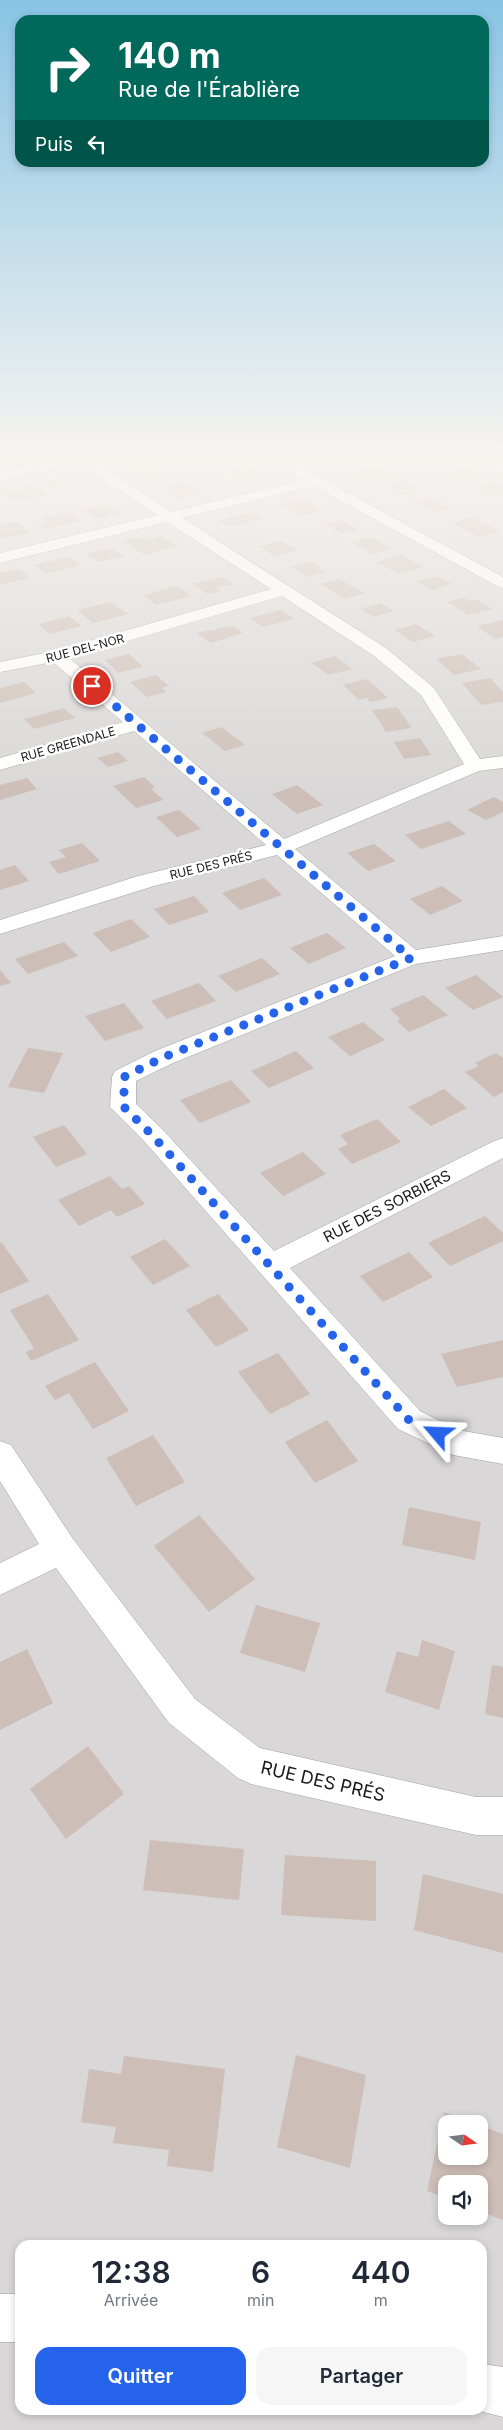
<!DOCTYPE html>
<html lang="fr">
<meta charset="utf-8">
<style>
:root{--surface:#fff;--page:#f6f6f7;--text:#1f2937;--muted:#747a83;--accent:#2563eb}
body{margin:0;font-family:Inter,sans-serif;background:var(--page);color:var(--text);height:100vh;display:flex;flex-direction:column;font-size:19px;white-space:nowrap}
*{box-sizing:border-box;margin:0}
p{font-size:16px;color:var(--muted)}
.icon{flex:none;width:28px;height:28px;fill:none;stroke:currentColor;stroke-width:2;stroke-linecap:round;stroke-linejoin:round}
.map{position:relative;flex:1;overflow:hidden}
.sheet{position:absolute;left:15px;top:2240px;width:472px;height:175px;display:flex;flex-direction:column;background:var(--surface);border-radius:15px;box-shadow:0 2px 8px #0003}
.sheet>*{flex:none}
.banner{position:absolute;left:15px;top:15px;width:474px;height:152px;border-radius:15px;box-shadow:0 2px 8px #0003;background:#00695c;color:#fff;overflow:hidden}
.needle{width:32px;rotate:104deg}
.buttons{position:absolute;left:438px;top:2115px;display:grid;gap:10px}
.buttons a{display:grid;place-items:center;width:50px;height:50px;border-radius:10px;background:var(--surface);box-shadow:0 2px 8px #0003;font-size:25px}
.pin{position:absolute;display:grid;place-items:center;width:42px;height:42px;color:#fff;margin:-21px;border:2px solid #fff;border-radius:50%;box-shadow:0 1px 5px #0007}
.me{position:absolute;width:55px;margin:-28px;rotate:296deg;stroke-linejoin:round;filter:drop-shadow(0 0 4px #0008)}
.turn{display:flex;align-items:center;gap:18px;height:105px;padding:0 20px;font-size:22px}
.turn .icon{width:65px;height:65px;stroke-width:2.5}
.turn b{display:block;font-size:35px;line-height:42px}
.then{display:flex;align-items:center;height:48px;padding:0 20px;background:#0003;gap:10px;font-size:19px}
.eta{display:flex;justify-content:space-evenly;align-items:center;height:85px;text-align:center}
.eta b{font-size:30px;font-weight:600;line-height:35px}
.primary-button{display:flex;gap:10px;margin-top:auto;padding:10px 20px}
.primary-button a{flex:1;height:58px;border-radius:15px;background:var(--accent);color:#fff;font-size:20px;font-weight:600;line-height:58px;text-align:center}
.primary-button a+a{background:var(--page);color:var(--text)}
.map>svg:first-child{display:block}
.residential{fill:#d9d7d7;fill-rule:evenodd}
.building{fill:#cdbeb7}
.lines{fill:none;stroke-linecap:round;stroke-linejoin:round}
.minor-casing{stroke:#a1a1a1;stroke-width:1}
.minor{fill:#fff;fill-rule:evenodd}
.route{stroke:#2563eb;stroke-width:9;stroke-dasharray:0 16.2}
.labels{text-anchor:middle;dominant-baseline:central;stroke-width:5;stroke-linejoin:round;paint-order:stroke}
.far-street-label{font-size:12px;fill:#1a1a1a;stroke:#fff}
.street-label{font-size:15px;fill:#1a1a1a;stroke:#fff}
.near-street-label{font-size:18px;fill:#1a1a1a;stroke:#fff}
</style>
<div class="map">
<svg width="503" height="2430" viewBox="0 0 503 2430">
<rect width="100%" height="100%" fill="#ede6de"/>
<path class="residential" d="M0,457H503V2430H0ZM446,2124H479V2156H446ZM446,2184H479V2216H446ZM20,2245H482V2410H20Z"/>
<g class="building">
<polygon points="199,457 226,457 231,460 210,464"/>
<polygon points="345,457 351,457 362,463 345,466 333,459"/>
<polygon points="420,457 441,457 454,463 438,467"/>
<polygon points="148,463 166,474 147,478 130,467"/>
<polygon points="247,468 255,472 247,474 257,479 239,484 226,476 237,474 232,471"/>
<polygon points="377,468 389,475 371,479 359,472"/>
<polygon points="467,468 481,475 476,475 482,478 469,481 451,472"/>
<polygon points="67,476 75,482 52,487 43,481"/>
<polygon points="405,481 422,491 397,496 387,490 393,489 387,485"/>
<polygon points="184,482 201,493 178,498 161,487"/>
<polygon points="492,482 503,487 503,495 493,497 472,487"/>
<polygon points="32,484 47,495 13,502 0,492 9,489 14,492 24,490 20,487"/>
<polygon points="430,497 452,508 435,513 413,501"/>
<polygon points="304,499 324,511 300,516 281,504"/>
<polygon points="108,506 119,513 95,519 82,509"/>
<polygon points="69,512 81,520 45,529 38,525 48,522 43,519"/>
<polygon points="252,512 264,518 229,527 218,520"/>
<polygon points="472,517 501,531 480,537 452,523"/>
<polygon points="341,520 358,530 342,534 325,524"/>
<polygon points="16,521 30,533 0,539 0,525"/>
<polygon points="161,536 177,546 144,555 124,541 141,537 145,540"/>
<polygon points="371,537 392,549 372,554 351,542"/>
<polygon points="281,541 297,550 274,556 259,546"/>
<polygon points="112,548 124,556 98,562 86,554"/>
<polygon points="402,555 423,567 398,574 377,562"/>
<polygon points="69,557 80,565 46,574 35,565"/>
<polygon points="310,562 322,568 318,569 324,572 309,577 291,567"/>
<polygon points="19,569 30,578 0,585 0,573"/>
<polygon points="438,576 452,584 432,590 418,581"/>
<polygon points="223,577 233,584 217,588 221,591 207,594 193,584"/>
<polygon points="339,579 364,593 345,599 320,584"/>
<polygon points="177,586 191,596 156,605 143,595"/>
<polygon points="464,598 469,601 476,599 492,609 468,615 447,602"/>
<polygon points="111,602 128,614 93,623 77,610"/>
<polygon points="380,603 394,611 374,617 360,609"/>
<polygon points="281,610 294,619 263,627 250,618"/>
<polygon points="69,616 82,626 50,634 38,624"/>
<polygon points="503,620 503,637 495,639 477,626"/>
<polygon points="416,624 435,636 413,642 395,630"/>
<polygon points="232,626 243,633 211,643 196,633"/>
<polygon points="129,654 143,667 118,673 105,660"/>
<polygon points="462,654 481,669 454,675 436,659"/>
<polygon points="335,656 352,669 329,675 311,663"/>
<polygon points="156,675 169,686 162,688 166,692 147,697 130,682"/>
<polygon points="490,678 503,692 503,702 481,705 462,683"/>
<polygon points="367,679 388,698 370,702 367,698 359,700 343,685"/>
<polygon points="24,682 36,693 0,703 0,688"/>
<polygon points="397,707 412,728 386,732 372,710"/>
<polygon points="64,708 75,718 34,729 24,719"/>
<polygon points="222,727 245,745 225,751 202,733"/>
<polygon points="420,738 431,755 404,759 394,742"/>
<polygon points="118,752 128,761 108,767 97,758"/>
<polygon points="144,777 155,787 151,789 163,800 136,808 113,786"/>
<polygon points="27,778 37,789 0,800 0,785"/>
<polygon points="297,785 323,805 297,814 272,794"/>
<polygon points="494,797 503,802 503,812 486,820 467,810"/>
<polygon points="179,810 201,829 177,837 156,817"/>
<polygon points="449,821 466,834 421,849 405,835"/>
<polygon points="82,843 100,861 59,874 49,862 66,857 59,850"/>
<polygon points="374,844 396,861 368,871 347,853"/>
<polygon points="15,865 29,881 0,890 0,870"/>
<polygon points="264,878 282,895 240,910 222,893"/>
<polygon points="442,886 463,901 430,915 410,899"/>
<polygon points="194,896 209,912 169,925 154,909"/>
<polygon points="131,919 150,937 111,952 93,933"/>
<polygon points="327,933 346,948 309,964 290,948"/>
<polygon points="64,942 78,956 28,974 15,959"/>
<polygon points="262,958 280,974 236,992 218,976"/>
<polygon points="0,970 11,983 0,986"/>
<polygon points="476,975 503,997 473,1010 445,988"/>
<polygon points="199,983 216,1001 167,1019 151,1001"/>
<polygon points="423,995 448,1015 409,1032 397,1021 400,1019 390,1009"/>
<polygon points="124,1003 144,1028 105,1041 85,1016"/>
<polygon points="363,1022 385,1040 350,1056 328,1037"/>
<polygon points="28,1048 63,1053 44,1093 8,1087"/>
<polygon points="296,1051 314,1068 269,1088 251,1071"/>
<polygon points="496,1053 503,1058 503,1092 494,1097 465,1072 479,1066 475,1063"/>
<polygon points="231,1080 251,1102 200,1123 180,1100"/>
<polygon points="444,1089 467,1108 431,1126 408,1107"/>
<polygon points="377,1119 401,1142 352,1164 338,1149 348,1144 340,1135"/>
<polygon points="64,1125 87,1154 56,1167 33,1137"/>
<polygon points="303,1152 326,1174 283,1196 260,1173"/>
<polygon points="110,1176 122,1189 129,1186 145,1204 117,1217 111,1210 79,1226 58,1200"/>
<polygon points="485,1216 503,1233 503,1241 450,1266 428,1243"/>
<polygon points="165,1239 190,1266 153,1285 130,1257"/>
<polygon points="0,1243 2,1243 29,1281 0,1294"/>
<polygon points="409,1252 433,1277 383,1302 360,1276"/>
<polygon points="48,1294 79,1340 31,1361 26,1352 34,1348 10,1310"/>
<polygon points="218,1294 249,1330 216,1347 186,1310"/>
<polygon points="503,1340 503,1377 457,1387 441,1354"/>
<polygon points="278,1353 310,1394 270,1414 238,1372"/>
<polygon points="95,1362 129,1411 93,1429 69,1393 55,1400 45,1386"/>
<polygon points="327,1420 358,1461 315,1483 285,1442"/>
<polygon points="153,1435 185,1482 136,1506 106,1458"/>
<polygon points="409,1507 481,1522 475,1560 402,1545"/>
<polygon points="199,1515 255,1579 209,1612 154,1546"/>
<polygon points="256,1605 320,1623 305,1672 240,1653"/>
<polygon points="422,1640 455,1651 439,1710 385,1692 397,1651 418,1657"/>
<polygon points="27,1649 53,1703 0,1730 0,1662"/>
<polygon points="492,1665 503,1667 503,1718 485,1714"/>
<polygon points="88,1746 124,1794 66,1839 30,1789"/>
<polygon points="150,1840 244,1849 239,1900 143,1890"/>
<polygon points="285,1855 376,1861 376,1921 281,1915"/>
<polygon points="423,1874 503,1894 503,1953 414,1930"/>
<polygon points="296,2055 366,2075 350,2168 277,2147"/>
<polygon points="124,2056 225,2069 213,2172 167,2166 169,2150 113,2143 116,2127 81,2122 89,2069 121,2074"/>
<polygon points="444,2112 475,2124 446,2124 446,2156 479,2156 479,2125 503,2134 503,2220 479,2211 479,2184 446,2184 446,2198 427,2191"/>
</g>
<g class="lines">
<defs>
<g id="minor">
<path d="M67,457H86L172,512L303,480L264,457H281L503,577V588L497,586L314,486L182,518L386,648L434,688L480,759L503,756V768L479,771L295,849L416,950L503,936V950L416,964L173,1063L136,1081V1104L162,1129L274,1251L494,1141L503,1138V1158L290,1268L420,1411L458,1430L503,1438V1464L453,1455L398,1429L144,1141L110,1107L112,1077L115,1071L155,1051L395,956L277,855L154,886L0,934V920L138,876L266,845L134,731L0,770V758L123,722L53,662L0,672V662L54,651L271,589L167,522L0,563V553L158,515L77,463L0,480V472ZM282,596L374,656L421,695L464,764L284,839L69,658Z"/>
<polygon points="466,457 484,457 503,466 503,475"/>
<polygon points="0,1441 11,1445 73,1539 195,1699 260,1748 476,1797 503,1797 503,1835 476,1835 251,1784 238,1778 169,1723 56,1568 0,1595 0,1563 39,1544 0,1481"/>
<rect x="0" y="2294" width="20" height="48"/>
<polygon points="482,2364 503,2367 503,2417 476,2410 482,2410"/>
</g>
</defs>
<use href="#minor" class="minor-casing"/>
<use href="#minor" class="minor"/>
</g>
<linearGradient id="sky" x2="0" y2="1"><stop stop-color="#89c4e5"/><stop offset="0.57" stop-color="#f7f4f0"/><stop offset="1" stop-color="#f7f4f0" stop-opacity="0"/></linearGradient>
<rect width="503" height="797" fill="url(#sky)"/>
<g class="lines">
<polyline class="route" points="92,686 411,958 164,1057 124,1077 124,1107 153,1136 409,1420 438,1434"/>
</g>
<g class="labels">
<g class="far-street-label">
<text transform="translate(85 648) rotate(-15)">RUE DEL-NOR</text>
<text transform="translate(68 744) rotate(-16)">RUE GREENDALE</text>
<text transform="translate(211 865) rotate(-14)">RUE DES PRÉS</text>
</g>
<g class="street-label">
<text transform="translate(387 1206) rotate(-27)">RUE DES SORBIERS</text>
</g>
<g class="near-street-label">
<text transform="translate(323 1781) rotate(13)">RUE DES PRÉS</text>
</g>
</g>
</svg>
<div class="buttons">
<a><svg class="needle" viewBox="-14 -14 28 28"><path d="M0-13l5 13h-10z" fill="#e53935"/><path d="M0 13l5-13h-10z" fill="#747a83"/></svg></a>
<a><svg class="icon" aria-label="sound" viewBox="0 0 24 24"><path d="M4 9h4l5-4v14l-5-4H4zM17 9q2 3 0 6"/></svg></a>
</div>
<div class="pin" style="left:92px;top:686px;background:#d93025"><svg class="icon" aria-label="arrive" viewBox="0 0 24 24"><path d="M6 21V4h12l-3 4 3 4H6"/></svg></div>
<svg class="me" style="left:438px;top:1434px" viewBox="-20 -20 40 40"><path d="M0-17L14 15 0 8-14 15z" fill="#2563eb" stroke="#fff" stroke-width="4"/></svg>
<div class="banner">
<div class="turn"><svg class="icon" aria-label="right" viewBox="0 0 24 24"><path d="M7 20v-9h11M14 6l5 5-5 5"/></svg><div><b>140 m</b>Rue de l'Érablière</div></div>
<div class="then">Puis<svg class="icon" aria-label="left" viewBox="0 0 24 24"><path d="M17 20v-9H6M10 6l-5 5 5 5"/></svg></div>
</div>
<section class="sheet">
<div class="eta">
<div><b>12:38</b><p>Arrivée</p></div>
<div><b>6</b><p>min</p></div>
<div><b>440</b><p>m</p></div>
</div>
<div class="primary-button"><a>Quitter</a><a>Partager</a></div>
</section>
</div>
